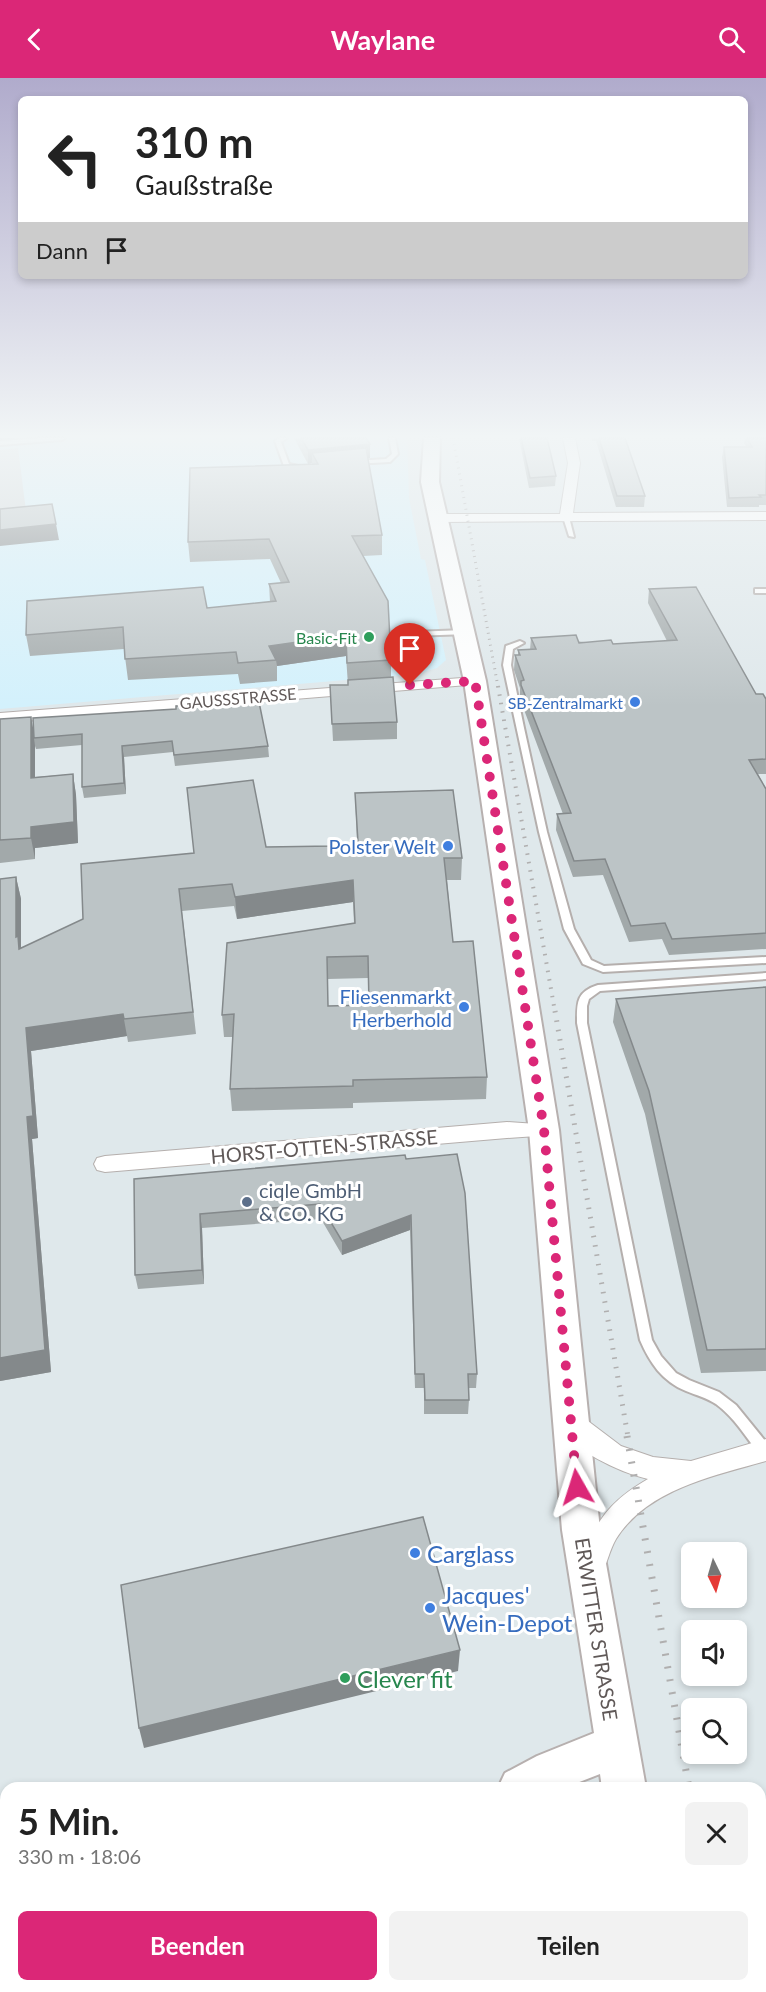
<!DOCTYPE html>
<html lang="de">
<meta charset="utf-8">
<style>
:root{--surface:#fff;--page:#f2f2f2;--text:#222;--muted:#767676;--accent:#db2777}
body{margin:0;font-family:Lato,sans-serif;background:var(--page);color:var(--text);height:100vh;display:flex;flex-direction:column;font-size:22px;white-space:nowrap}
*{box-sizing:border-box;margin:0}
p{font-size:20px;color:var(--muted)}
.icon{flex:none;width:33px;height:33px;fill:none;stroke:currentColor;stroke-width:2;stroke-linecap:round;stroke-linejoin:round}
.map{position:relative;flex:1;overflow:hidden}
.side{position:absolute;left:0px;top:1704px;width:766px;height:210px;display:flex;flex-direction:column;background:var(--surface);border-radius:18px 18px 0 0;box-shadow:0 3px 9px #0003}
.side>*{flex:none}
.hud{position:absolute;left:18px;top:18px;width:730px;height:183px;border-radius:9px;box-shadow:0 3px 9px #0003;background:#fff;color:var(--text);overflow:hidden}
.needle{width:39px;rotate:175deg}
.buttons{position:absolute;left:681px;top:1464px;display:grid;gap:12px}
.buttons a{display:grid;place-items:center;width:66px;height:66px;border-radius:9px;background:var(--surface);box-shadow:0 3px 9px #0003;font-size:30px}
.pin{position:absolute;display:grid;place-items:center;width:51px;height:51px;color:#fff;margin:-62px -26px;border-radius:50% 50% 50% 0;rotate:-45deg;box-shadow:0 0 6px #0007}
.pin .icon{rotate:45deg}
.me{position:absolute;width:66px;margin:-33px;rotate:354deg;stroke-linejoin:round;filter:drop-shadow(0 0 4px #0008)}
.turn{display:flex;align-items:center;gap:21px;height:126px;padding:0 18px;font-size:27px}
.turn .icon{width:78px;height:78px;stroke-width:2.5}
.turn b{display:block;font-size:42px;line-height:51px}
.then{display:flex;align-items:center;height:57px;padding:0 18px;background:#0003;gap:12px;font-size:22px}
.round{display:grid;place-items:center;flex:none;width:63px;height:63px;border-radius:9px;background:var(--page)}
.summary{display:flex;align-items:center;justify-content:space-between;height:102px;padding:0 18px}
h1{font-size:36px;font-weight:700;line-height:45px}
.cta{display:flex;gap:12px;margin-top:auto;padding:12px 18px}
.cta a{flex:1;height:69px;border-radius:9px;background:var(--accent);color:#fff;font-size:24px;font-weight:700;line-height:69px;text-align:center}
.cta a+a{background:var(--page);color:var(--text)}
header{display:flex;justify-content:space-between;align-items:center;height:78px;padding:0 18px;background:var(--accent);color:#fff;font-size:27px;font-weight:700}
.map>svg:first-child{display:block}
.commercial{fill:#d3f1fc}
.industrial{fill:#d2d8da}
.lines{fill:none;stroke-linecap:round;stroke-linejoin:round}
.service-casing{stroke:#b5afad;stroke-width:4}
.minor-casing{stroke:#b5afad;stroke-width:2}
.secondary-casing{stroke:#b7b0af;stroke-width:4}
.service{fill:#fff;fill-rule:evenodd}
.minor{fill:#fff;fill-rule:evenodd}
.secondary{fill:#fff;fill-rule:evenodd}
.rail-far3{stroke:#b0afaf;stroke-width:3;stroke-dasharray:1 5;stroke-linecap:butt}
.rail-far2{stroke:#b0afaf;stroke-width:4;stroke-dasharray:1.5 7;stroke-linecap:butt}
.rail-far1{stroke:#b0afaf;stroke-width:5;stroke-dasharray:1.5 8;stroke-linecap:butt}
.rail{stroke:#b0afaf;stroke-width:7;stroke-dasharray:2 11;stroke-linecap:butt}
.wall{fill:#a2a9aa;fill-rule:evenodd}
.shaded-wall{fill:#84898b}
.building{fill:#bcc4c6;stroke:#84898b;stroke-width:1.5;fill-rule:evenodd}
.route{stroke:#db2777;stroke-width:10;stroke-dasharray:0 18}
.leisure-dot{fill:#2e9e5b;stroke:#fff;stroke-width:2}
.shop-dot{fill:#3f7fe0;stroke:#fff;stroke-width:2}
.service-dot{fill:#5c6f8a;stroke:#fff;stroke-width:2}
.labels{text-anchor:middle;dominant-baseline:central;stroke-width:6;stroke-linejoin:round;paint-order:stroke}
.far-leisure-label{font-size:16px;fill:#27864d;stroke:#fff;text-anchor:end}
.far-street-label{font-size:16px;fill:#605958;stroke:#fff}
.far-shop-label{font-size:16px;fill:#366cbe;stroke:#fff;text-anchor:end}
.shop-label{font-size:20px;fill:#366cbe;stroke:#fff;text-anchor:end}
.street-label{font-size:20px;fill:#605958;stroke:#fff}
.service-label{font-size:20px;fill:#4e5e75;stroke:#fff;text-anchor:start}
.near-shop-label{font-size:24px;fill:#366cbe;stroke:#fff;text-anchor:start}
.near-leisure-label{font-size:24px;fill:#27864d;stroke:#fff;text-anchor:start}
</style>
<header><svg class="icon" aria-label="back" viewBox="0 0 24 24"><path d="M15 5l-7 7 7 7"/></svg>Waylane<svg class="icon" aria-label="search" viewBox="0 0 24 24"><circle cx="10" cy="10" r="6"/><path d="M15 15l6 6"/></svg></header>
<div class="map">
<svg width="766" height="1914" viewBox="0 0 766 1914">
<rect width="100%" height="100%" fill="#dfe8eb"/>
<polygon class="commercial" points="0,360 407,360 409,420 421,481 425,482 446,582 437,590 417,596 0,631"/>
<polygon class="industrial" points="18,370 26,433 0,436 0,372"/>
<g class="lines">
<defs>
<g id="service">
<polygon points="42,360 65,360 62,362 0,367 0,363"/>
<polygon points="280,360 287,360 281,364 289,386 303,389 303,391 284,388 275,363"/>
<polygon points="389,360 395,360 398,376 390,384 353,386 352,385 355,383 386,381 392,376"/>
<polygon points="566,437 569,439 574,459 569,458 563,439"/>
<rect x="755" y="511" width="11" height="4"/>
<polygon points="465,552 468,552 468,556 412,558 408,556 412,554"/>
<polygon points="520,563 524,565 513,571 511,587 524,650 547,754 574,851 591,882 604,888 766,879 766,885 603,894 583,886 564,851 539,754 503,587 506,568"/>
<path d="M766,895V901L600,913L589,921L587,928V945L652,1262L661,1278L676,1295L689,1302L719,1314L736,1327L766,1364V1377L764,1378L759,1376C746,1359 734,1339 716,1326C707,1320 696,1317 686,1313C662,1303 650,1285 640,1262L577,945C577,925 576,914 598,907Z"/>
</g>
<g id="minor">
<polygon points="563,360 575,360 580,385 573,435 766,434 766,442 440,444 434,440 440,436 560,436 568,385"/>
<polygon points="475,599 480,600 482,603 480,606 0,645 0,635"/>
<polygon points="507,1044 551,1047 554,1052 551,1057 507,1060 105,1094 97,1092 94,1086 97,1080 105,1078"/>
<path d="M571,1334L580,1337L621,1368L653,1379L691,1383L766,1361V1383C714,1398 647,1411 616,1461C610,1471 607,1485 602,1496L593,1500L584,1496L580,1487C595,1444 608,1424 648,1401C619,1394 572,1373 559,1345L562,1337Z"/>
</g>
<g id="secondary">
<polygon points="424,360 440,360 439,404 486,603 559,1052 600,1452 646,1710 602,1710 600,1696 564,1710 498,1710 505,1695 537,1678 594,1655 562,1452 529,1052 464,603 421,404"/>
<polygon points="34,1908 100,1908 97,1914 31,1914"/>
<polygon points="637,1908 685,1908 686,1914 638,1914"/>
</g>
</defs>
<use href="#service" class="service-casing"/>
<use href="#minor" class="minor-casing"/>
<use href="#secondary" class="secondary-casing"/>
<use href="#service" class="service"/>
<use href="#minor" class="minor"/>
<use href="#secondary" class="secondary"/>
<polyline class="rail-far3" points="453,360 498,609"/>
<polyline class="rail-far2" points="498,608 555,934"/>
<polyline class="rail-far1" points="555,933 628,1359"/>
<g class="rail">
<polyline points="627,1358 689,1710"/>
<polyline points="729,1908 731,1914"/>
</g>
</g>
<g class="wall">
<polygon points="294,360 366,360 370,366 370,380 368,380 382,457 382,477 363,478 391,582 391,599 397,644 397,661 333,663 330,607 348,607 346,578 277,588 277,603 240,606 238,596 128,602 124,571 30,578 26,557 207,530 270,524 269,506 281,505 270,481 190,484 188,464 312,386 312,385 308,386"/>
<polygon points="519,360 547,360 556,398 555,408 529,410"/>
<polygon points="592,360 625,360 645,418 644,429 616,429 596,363 592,363"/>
<polygon points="745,360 766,360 766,427 759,427 759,429 727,429 722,379 724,369 746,369 744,365"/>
<polygon points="649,511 756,616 766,621 766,696 758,696 766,711 766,871 669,877 662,861 629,864 603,797 573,799 556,752 557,736 563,736 520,621 520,610 514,592 515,577 518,577 518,572 530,572 531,560 613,566 667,563 648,525"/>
<polygon points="203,629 268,668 269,679 175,688 173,674 124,679 126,716 84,720 82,709 82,667 36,671 35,668 35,699 73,696 76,717 78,765 35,770 35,781 0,785 0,641 33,650"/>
<path d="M355,715L462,780L461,802H447L453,864L487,999L486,1021L353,1025V1030L232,1033L230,1011L233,959H224L222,937L354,845L353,824L237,841L234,828L182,833L196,956L128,964L127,958L31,973L38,1060L32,1061L51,1294L0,1303L16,799L21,821V870L266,769L332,768L357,764ZM368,900L369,927L328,928V901Z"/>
<polygon points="766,909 766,1293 701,1295 645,1036 613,944 616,921"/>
<polygon points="405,1077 477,1296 476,1310 469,1310 469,1322 468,1336 424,1336 424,1310 415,1310 410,1152 342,1177 321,1141 202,1150 204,1206 138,1211 135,1197 134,1101"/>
<polygon points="534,1908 597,1908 599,1914 536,1914"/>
</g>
<g class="shaded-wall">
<polygon points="0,360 22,360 0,362"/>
<polygon points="370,366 370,380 318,385 312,375 312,385 308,386 308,372"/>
<polygon points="56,446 59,462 0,468 0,452"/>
<polygon points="346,557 346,578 277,588 276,582 269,568"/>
<polygon points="31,639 35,660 34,660 35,668 35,721 31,700"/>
<polygon points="122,668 124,679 126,716 124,705"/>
<polygon points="73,696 76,717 78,765 35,770 35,781 31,760 31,749"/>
<polygon points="16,799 21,821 21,870 23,881 16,859"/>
<polygon points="353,802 353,824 237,841 235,819"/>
<polygon points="123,936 127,958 31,973 38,1060 32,1061 51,1294 0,1303 0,1280 27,1039 26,950"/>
<polygon points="200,1136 202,1150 204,1206 202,1192"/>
<polygon points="411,1137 410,1152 342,1177 342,1163"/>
<polygon points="460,1572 458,1593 144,1670 139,1650"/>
<polygon points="6,1816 6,1836 0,1837 0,1817"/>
</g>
<g class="building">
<polygon points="301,360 366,360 370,366 308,372"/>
<polygon points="521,360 547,360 556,398 530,400"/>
<polygon points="599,360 625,360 645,418 617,418"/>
<polygon points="747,360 766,360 766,417 759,417 761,419 729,420 724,369 752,369"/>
<polygon points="366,370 382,457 352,458 388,523 391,582 347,585 346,557 269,568 276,582 238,585 236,574 125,581 123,549 26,557 27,523 203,509 207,530 276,523 269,506 289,504 269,461 188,464 190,390 318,386 312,375"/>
<polygon points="52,426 56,446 0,452 0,431"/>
<polygon points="696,509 756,616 763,616 766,621 766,681 749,682 766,711 766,855 672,861 665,845 631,848 605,781 574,783 557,736 571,735 521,607 521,603 524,602 515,577 520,577 518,572 536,571 531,560 576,557 579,565 611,562 613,566 677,562 649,511"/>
<polygon points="393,599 397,644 332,646 330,607 348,607 348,602"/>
<polygon points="259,624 268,668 174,677 172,663 122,668 124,705 82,709 82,656 34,660 33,640 176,631 176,628 203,626 203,629"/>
<polygon points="31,639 31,700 73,696 74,744 31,749 31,760 0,762 0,641"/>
<path d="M253,702L266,769L332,768L358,764L355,715L453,712L462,780H444L453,864L473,863L487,999L353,1002V1008L230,1011L234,936L222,937L227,865L355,845L353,802L235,819L232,806L179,811L193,934L124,941L123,936L26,950L33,1038L27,1039L45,1272L0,1280V801L16,799V859L18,858L19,871L83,841L81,786L194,775L187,710ZM368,878L369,927L328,928L327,879Z"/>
<polygon points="766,909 766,1271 707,1272 649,1013 616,921"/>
<polygon points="457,1076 465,1115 477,1296 468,1296 469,1322 425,1322 424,1296 415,1296 411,1137 342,1163 320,1126 200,1136 202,1192 135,1197 134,1101 405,1077 406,1081"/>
<polygon points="423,1439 460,1572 139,1650 121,1507"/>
<polygon points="6,1749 6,1816 0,1817 0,1750"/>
<polygon points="247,1908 370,1908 372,1914 248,1914"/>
<polygon points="542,1908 597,1908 599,1914 544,1914"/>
</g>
<linearGradient id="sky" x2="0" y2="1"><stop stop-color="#b0abcc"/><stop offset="0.57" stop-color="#f1f5f6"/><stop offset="1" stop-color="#f1f5f6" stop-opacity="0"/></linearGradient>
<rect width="766" height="628" fill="url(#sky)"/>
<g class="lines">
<polyline class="route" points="410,607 475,603 544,1052 577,1409"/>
</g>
<g class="leisure-dot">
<circle cx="369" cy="559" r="6"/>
<circle cx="345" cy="1600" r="6"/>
</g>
<g class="shop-dot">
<circle cx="635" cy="624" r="6"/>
<circle cx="448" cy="768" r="6"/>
<circle cx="464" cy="929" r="6"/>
<circle cx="415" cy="1475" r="6"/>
<circle cx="430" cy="1530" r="6"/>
</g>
<circle class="service-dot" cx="247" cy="1124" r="6"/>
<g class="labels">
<g class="far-leisure-label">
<text x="357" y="559">Basic-Fit</text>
</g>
<g class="far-street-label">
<text transform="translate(238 620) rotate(-5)">GAUSSSTRASSE</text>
</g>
<g class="far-shop-label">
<text x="623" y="624">SB-Zentralmarkt</text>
</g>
<g class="shop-label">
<text x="436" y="768">Polster Welt</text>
<text x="452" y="918">Fliesenmarkt<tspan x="452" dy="23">Herberhold</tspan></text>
</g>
<g class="street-label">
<text transform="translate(324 1068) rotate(-5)">HORST-OTTEN-STRASSE</text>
<text transform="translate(597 1551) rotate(81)">ERWITTER STRASSE</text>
</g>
<g class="service-label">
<text x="259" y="1112">ciqle GmbH<tspan x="259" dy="23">&amp; CO. KG</tspan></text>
</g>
<g class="near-shop-label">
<text x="427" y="1475">Carglass</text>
<text x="442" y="1516">Jacques'<tspan x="442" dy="28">Wein-Depot</tspan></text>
</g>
<g class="near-leisure-label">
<text x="357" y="1600">Clever fit</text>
</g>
</g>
</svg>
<div class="buttons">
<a><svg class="needle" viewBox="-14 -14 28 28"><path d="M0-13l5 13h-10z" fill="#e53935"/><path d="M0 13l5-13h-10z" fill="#767676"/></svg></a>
<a><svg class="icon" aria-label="sound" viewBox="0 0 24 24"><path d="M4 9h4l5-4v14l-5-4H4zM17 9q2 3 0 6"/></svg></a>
<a><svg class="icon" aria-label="search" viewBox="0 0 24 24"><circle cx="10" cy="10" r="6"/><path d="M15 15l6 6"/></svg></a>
</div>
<div class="pin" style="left:410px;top:607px;background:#d93025"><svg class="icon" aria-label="arrive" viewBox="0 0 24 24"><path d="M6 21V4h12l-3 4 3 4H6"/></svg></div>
<svg class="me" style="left:577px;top:1409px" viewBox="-20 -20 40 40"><path d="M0-17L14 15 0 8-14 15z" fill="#db2777" stroke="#fff" stroke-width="4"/></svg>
<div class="hud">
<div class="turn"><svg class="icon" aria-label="left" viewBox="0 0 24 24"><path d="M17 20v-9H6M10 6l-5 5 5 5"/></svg><div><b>310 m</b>Gaußstraße</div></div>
<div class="then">Dann<svg class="icon" aria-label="arrive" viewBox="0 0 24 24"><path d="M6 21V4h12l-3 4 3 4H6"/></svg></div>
</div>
<section class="side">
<div class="summary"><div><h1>5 Min.</h1><p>330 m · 18:06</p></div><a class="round"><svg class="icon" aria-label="close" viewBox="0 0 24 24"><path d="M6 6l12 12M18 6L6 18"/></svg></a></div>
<div class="cta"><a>Beenden</a><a>Teilen</a></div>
</section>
</div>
